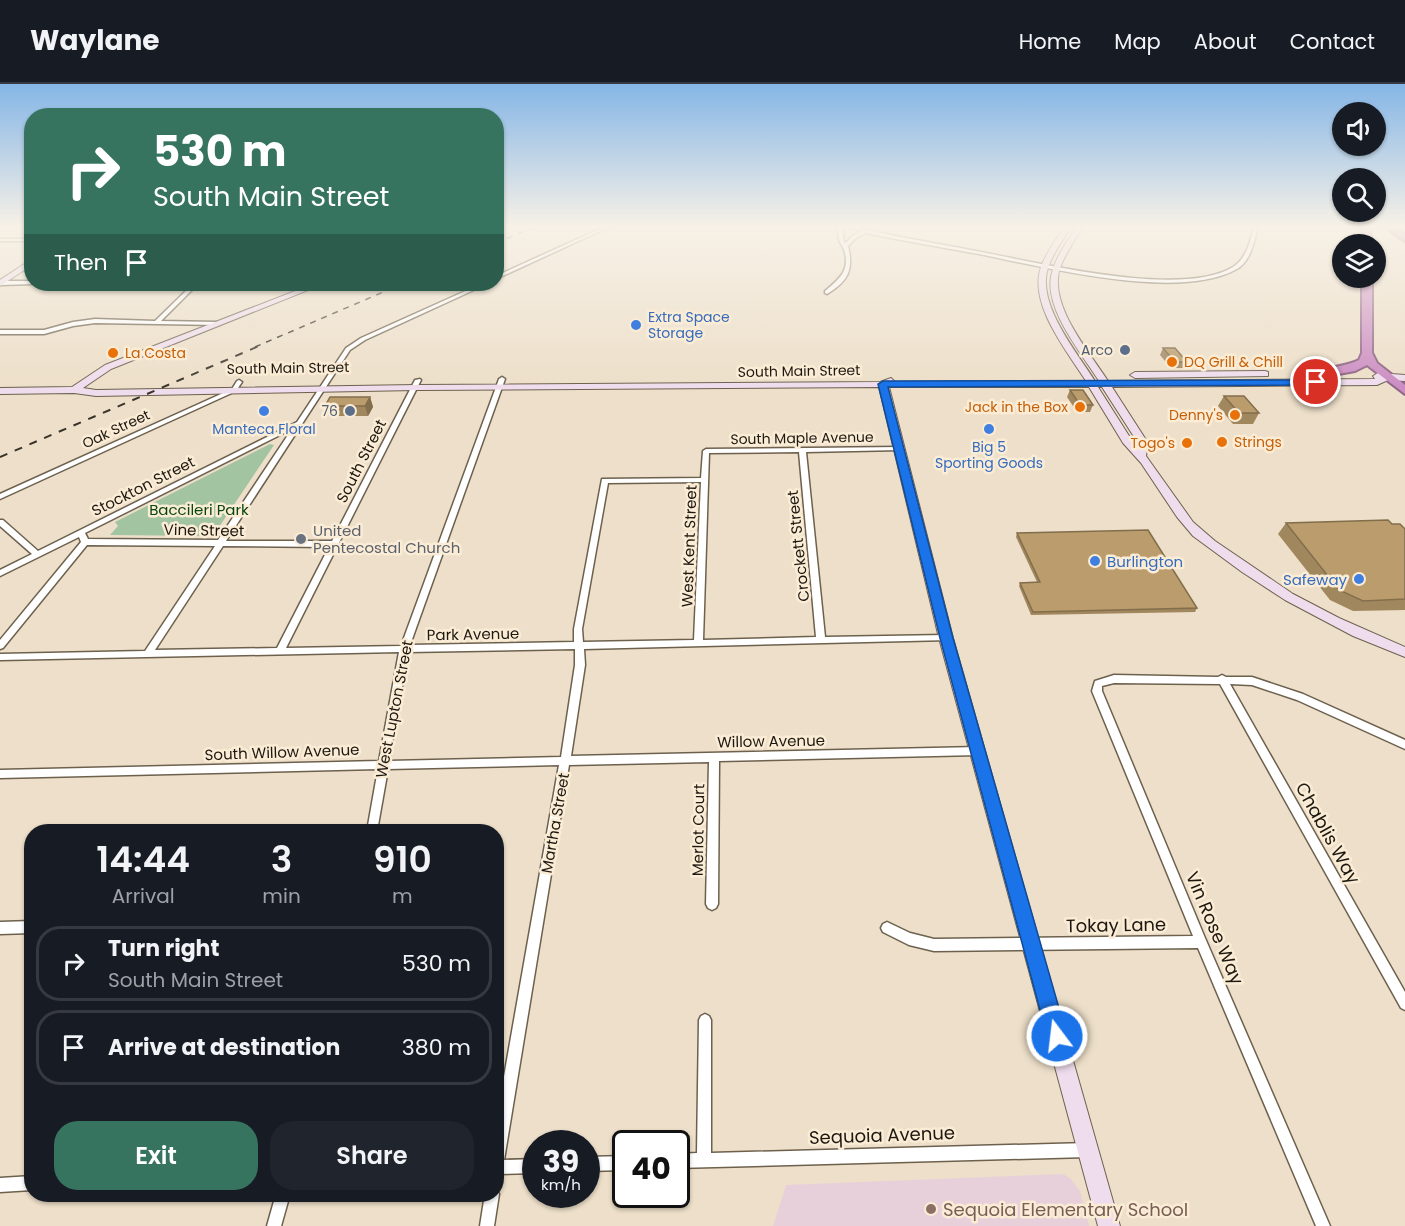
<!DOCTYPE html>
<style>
:root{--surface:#171b24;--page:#20242c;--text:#f1f3f6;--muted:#9ea1a6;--line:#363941;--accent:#377460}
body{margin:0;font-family:Poppins,sans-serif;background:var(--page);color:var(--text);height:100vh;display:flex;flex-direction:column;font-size:22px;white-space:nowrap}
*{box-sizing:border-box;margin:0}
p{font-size:20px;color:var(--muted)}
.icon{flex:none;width:33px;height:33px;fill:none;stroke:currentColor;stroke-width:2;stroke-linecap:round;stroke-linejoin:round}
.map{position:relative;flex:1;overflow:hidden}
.panel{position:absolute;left:24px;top:740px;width:480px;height:378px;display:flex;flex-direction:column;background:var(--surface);border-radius:24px;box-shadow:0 2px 4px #0004}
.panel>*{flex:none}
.guide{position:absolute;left:24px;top:24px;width:480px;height:183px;border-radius:24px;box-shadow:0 2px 4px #0004;background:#377460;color:#fff;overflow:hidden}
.tools{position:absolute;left:1332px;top:18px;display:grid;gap:12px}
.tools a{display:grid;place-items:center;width:54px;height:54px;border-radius:50%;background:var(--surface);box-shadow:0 2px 4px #0004;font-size:30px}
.speed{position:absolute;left:522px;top:1046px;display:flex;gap:12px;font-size:30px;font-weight:700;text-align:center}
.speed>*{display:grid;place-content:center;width:78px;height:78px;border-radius:50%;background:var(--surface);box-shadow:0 2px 4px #0004;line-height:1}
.speed small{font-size:15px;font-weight:400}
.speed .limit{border:3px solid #111;border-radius:9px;background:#fff;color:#111}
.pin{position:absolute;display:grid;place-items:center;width:51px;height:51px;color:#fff;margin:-26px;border:3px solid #fff;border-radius:50%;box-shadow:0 2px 6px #0007}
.me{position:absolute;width:66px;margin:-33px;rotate:345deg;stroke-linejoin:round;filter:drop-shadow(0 0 4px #0008)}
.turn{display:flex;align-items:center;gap:21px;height:126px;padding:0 30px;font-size:27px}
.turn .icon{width:78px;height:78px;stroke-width:2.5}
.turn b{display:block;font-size:42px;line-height:51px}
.then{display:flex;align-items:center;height:57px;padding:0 30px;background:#0003;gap:12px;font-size:22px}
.eta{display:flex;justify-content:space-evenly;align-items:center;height:102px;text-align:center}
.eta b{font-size:36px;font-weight:600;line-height:42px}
.cta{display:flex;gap:12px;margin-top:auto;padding:12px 30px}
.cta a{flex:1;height:69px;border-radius:24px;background:var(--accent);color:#fff;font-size:24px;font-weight:600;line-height:69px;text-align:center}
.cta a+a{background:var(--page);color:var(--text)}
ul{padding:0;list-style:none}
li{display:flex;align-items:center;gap:18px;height:75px;margin:0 12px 9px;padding:0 18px;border:3px solid var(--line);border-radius:24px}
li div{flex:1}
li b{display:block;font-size:22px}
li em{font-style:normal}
header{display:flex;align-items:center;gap:36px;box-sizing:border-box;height:84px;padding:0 30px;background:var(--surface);border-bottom:2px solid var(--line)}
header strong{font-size:28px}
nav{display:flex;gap:33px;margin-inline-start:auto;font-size:21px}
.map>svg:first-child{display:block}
.education{fill:#e8d0da}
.green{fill:#a2c4a1}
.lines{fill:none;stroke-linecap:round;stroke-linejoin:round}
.street-casing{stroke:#6d614e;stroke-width:3}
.secondary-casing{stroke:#6d614e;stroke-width:2}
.highway-casing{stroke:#8e6484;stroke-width:4}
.street{fill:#fff;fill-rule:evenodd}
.secondary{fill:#efdded;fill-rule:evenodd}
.highway{fill:#cb8dc2;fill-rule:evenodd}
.rail-far1{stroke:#393329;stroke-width:1.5;stroke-dasharray:6 6;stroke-linecap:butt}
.rail{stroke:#393329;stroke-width:2;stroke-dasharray:8 8;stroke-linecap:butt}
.wall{fill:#a1875e}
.shaded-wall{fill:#836e4c}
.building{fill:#bb9d6d;stroke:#836e4c;stroke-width:1.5}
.route{fill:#1a73e8;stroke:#114b97;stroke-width:1.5}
.shop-dot{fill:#3f7fe0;stroke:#fbecd6;stroke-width:2}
.service-dot{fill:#5c6f8a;stroke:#fbecd6;stroke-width:2}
.food-dot{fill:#e8710a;stroke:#fbecd6;stroke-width:2}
.worship-dot{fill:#6b7280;stroke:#fbecd6;stroke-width:2}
.education-dot{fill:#8d6e63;stroke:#fbecd6;stroke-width:2}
.labels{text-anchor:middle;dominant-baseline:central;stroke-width:5;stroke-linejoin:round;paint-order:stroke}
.far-shop-label{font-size:14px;fill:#366cbe;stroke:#fbecd6}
.far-service-label{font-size:14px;fill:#4e5e75;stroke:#fbecd6;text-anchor:end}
.far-food-label{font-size:14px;fill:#c56008;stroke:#fbecd6;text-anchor:start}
.far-street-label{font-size:14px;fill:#1d1810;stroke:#fbecd6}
.street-label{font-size:15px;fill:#1d1810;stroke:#fbecd6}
.park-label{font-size:15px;fill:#084610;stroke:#fbecd6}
.worship-label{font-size:15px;fill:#5b616d;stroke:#fbecd6;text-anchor:start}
.shop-label{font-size:15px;fill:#366cbe;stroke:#fbecd6;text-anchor:start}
.near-street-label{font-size:18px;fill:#1d1810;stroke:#fbecd6}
.near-education-label{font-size:18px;fill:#785e54;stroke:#fbecd6;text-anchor:start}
</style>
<header>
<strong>Waylane</strong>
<nav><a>Home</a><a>Map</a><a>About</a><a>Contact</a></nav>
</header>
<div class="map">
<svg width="1405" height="1142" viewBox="0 0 1405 1142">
<rect width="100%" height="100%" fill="#eddfc9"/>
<polygon class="education" points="1063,1090 1070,1094 1080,1107 1089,1142 773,1142 786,1101"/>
<polygon class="green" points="270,360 274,361 215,449 209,452 110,451 118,442 115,438"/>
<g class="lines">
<defs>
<g id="street">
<polygon points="604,143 609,143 496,195 496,192"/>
<path d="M838,143H842L844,158L846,159L852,152L862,147L848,143H855C895,153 935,159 976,167C1036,178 1180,215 1233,183C1247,174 1250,157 1254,143H1258C1254,158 1251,178 1235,186C1177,217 1043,183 979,170C941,163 904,157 866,149L856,154L848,162C854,186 848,197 827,210L825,209V207C839,195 851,186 844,166C843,163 841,160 840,158C838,154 838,147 838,143Z"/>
<rect x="0" y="155" width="32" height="2"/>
<polygon points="0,197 32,197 32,200 34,200 0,201"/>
<polygon points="193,200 198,200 161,237 217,238 220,240 219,241 95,239 73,242 44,250 0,250 0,246 44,246 73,238 95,235 155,237"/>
<polygon points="219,200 316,200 319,201 316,203 222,202"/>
<path d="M481,200H487L365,256L350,266L226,457H332L415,296L420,295L421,296L286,564L401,562L499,295L502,293L505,295L410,561L574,558V545L602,395L701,394L703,367L706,365L899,363L901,364V366L806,368L825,553L946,551L950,554L949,556L584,565L585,581L571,672L978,663L982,664L983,667L982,670L978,671L719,677L718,820L716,824L712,826L708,824L706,820L709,678L569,681L504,1076L536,1075V1089L496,1090V1038L559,681L388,685L377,747H367L378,685L0,694V686L379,677L399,568L0,576V570L145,567L215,462L87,461L3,564L0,565V556L81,458L79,453L0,492V486L32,470L0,442V436H3L38,467L297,338L346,264L361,254ZM292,345L218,456L88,455L85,449ZM799,368L816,553L703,556L709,369ZM701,398L694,556L583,558L582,545L608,399ZM223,462L329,463L277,564L155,566ZM575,565V581L561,673L389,677L408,568Z"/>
<polygon points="239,296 242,298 236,307 0,415 0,410 232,305 237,297"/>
<polygon points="1114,591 1218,593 1222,591 1226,593 1252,593 1303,610 1405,656 1405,665 1297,616 1252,601 1230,600 1405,908 1405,926 1401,924 1220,600 1114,599 1102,602 1102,607 1205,854 1330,1142 1316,1142 1198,864 934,867 909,861 883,848 881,844 883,840 887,838 910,849 934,855 1193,852 1092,607 1095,597"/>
<polygon points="32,837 32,849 0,850 0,838"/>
<polygon points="705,930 709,932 711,936 711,1069 1088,1059 1093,1061 1095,1066 1093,1071 1088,1073 676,1084 676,1070 697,1069 699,936 701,932"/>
<polygon points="626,1072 626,1086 586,1087 586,1073"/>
<polygon points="32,1092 32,1106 0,1108 0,1094"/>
<polygon points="496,1105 499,1110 494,1142 480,1142 485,1110 496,1110"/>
<polygon points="276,1110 290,1110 281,1142 267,1142"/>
</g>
<g id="secondary">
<path d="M1064,143H1071C1063,156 1053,169 1048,184C1036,220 1077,268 1095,297H1099C1082,270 1045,226 1051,193C1054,175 1067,158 1076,143H1083C1075,156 1065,170 1060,184C1048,221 1089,267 1108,297L1375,295L1373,292L1378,289L1405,291V297L1388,296L1377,301L1112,303L1148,359L1146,372L1193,438L1215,457L1293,510L1339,534L1405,563V573L1353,552L1285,516L1242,488L1193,452L1177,433L1141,379L1123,359L1089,303H889L953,554L1120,1142H1098L939,554L879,303L416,306L96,312L74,309L0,310V304L72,303L105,281L313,200H323L111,285L83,304L96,306L416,301L880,298L891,294L895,298L1086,297C1067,267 1028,220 1041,183C1046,169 1056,156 1064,143ZM1098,303H1102L1138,359V362L1131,355Z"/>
<polygon points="32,175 32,181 0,202 0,196"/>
<polygon points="1265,287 1268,288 1268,292 1135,294 1130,291 1135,288"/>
</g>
<g id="highway">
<polygon points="1361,143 1369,143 1373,160 1365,160"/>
<polygon points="1385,143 1394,143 1405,150 1405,157"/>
<path d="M1362,194H1372V269L1377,279L1405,301V310L1367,281L1355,287L1322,293L1316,290C1327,282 1346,283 1359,276L1362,269Z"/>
</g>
</defs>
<use href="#street" class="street-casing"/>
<use href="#secondary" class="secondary-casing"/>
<use href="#highway" class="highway-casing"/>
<use href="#street" class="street"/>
<use href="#secondary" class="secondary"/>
<use href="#highway" class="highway"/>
<g class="rail-far1">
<polyline points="496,159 534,143"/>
<polyline points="255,263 402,200"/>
</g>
<polyline class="rail" points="0,373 259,262"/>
</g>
<g class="wall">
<polygon points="1163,264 1187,278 1184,284 1171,284 1160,271"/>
<polygon points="1070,306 1093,321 1090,328 1077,328 1067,313"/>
<polygon points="1224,312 1259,329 1253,340 1233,340 1218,322"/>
<polygon points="370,313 373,323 368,332 329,332 325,322"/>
<polygon points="1286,439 1392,440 1405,445 1405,526 1353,527 1330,516 1278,450"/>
<polygon points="1017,449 1197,524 1195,528 1031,531 1019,502 1020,499 1037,498 1016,453"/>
</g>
<polygon class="shaded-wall" points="370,313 373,323 368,332 365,322"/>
<g class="building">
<polygon points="1163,264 1175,264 1187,278 1175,278"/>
<polygon points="1070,306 1083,306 1093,321 1080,321"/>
<polygon points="1224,312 1244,312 1259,329 1239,329"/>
<polygon points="330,313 370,313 365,322 325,322"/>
<polygon points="1388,436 1392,440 1400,440 1405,445 1405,515 1363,517 1339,506 1286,439"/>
<polygon points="1148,446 1197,524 1033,528 1020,499 1040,498 1017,449"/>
</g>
<linearGradient id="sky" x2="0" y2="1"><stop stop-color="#85b6e6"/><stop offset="0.47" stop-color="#f7f1e7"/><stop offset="1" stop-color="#f7f1e7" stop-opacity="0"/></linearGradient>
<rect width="1405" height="303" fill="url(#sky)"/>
<polygon class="route" points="1316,296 1319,296 1319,301 888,303 953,554 1067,952 1064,958 1057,961 1050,958 1047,952 940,554 878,300 883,297"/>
<g class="shop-dot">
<circle cx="636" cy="241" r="6"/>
<circle cx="264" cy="327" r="6"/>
<circle cx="989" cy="345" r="6"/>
<circle cx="1095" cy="477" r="6"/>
<circle cx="1359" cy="495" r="6"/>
</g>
<g class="service-dot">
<circle cx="1125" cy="266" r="6"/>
<circle cx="350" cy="327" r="6"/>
</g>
<g class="food-dot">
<circle cx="113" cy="269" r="6"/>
<circle cx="1172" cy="278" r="6"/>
<circle cx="1080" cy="323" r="6"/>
<circle cx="1235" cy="331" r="6"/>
<circle cx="1222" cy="358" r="6"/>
<circle cx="1187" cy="359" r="6"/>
</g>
<circle class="worship-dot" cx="301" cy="455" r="6"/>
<circle class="education-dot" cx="931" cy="1125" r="6"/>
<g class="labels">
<g class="far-shop-label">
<text x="648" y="233" text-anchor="start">Extra Space<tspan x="648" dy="16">Storage</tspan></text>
<text x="264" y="345">Manteca Floral</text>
<text x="989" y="363">Big 5<tspan x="989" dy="16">Sporting Goods</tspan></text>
</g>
<g class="far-service-label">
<text x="1113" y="266">Arco</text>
<text x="338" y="327">76</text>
</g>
<g class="far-food-label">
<text x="125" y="269">La Costa</text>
<text x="1184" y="278">DQ Grill &amp; Chill</text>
<text x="1068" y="323" text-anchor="end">Jack in the Box</text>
<text x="1223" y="331" text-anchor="end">Denny's</text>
<text x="1234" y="358">Strings</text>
<text x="1175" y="359" text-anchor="end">Togo's</text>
</g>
<g class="far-street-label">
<text transform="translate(288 284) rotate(-1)">South Main Street</text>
<text transform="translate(799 287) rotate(-1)">South Main Street</text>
<text transform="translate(116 345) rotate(-25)">Oak Street</text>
<text transform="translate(802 354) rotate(-1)">South Maple Avenue</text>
</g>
<g class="street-label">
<text transform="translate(361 377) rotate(-63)">South Street</text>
<text transform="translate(143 402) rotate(-27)">Stockton Street</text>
<text transform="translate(204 446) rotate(1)">Vine Street</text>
<text transform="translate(689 462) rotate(-88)">West Kent Street</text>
<text transform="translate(798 462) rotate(-96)">Crockett Street</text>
<text transform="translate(473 550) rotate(-1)">Park Avenue</text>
<text transform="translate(394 625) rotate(-79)">West Lupton Street</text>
<text transform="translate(771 657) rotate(-1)">Willow Avenue</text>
<text transform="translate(282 668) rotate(-2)">South Willow Avenue</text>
<text transform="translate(555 739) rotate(-80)">Martha Street</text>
<text transform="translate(698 746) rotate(-89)">Merlot Court</text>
</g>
<g class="park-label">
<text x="199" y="425">Baccileri Park</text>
</g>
<g class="worship-label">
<text x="313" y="446">United<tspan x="313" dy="17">Pentecostal Church</tspan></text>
</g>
<g class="shop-label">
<text x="1107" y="477">Burlington</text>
<text x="1347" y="495" text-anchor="end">Safeway</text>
</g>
<g class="near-street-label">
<text transform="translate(1328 749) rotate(61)">Chablis Way</text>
<text transform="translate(1116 841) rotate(-1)">Tokay Lane</text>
<text transform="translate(1215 844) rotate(67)">Vin Rose Way</text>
<text transform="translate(882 1051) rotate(-2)">Sequoia Avenue</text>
</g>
<g class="near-education-label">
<text x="943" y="1125">Sequoia Elementary School</text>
</g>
</g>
</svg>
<div class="tools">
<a><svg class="icon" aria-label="sound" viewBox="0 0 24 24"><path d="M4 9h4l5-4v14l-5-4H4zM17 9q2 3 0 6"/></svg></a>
<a><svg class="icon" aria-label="search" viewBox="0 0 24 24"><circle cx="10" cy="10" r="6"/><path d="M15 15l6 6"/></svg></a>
<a><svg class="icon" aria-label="layers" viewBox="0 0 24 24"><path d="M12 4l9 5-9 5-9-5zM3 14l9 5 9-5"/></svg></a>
</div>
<div class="speed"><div>39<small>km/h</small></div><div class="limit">40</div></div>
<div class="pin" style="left:1316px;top:298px;background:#d93025"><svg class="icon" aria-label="arrive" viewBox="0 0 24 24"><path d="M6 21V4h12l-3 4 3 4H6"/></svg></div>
<svg class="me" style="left:1057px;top:952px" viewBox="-20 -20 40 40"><circle r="17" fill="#1a73e8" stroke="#fff" stroke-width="3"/><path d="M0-11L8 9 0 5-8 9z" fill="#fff"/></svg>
<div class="guide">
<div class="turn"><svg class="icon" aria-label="right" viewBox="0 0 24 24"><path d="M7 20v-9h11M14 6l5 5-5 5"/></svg><div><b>530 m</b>South Main Street</div></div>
<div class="then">Then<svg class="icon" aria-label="arrive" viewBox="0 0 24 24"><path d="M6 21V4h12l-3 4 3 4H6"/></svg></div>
</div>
<section class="panel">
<div class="eta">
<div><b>14:44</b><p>Arrival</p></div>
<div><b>3</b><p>min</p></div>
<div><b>910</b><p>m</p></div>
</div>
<ul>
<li><svg class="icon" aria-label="right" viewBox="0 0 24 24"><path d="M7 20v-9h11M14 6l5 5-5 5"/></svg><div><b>Turn right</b><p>South Main Street</p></div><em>530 m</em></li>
<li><svg class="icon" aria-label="arrive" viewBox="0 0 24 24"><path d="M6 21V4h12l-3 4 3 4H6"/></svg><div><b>Arrive at destination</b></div><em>380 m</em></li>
</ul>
<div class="cta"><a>Exit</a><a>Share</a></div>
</section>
</div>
